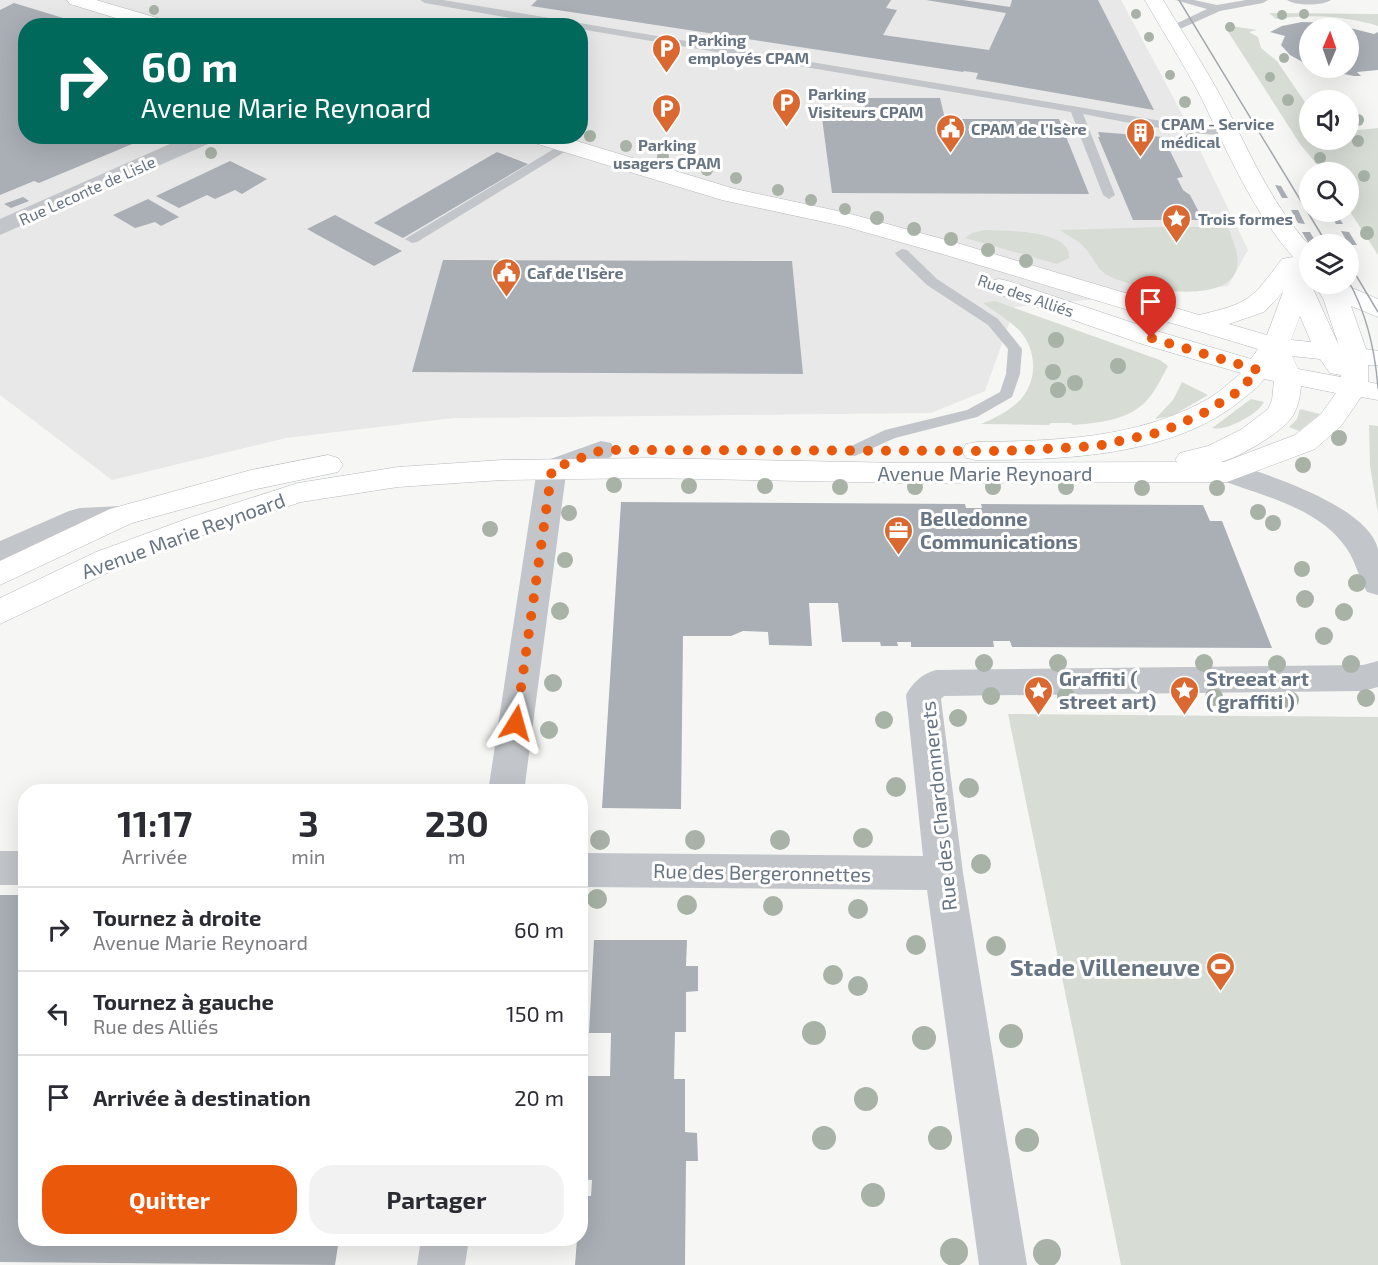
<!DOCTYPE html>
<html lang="fr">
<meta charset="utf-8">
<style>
:root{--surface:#fff;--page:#f2f2f3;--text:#2b2b33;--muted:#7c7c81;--line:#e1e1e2;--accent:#ea580c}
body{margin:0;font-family:"Exo 2",sans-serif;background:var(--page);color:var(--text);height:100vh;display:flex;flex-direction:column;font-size:22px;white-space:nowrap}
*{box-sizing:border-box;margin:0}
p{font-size:20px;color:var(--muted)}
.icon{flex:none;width:33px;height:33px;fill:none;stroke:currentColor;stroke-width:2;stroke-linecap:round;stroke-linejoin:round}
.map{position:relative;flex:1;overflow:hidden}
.side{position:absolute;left:18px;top:784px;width:570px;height:462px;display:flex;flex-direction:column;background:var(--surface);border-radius:24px;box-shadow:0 6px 24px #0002}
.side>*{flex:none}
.banner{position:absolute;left:18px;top:18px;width:570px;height:126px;border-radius:24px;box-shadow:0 6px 24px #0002;background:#00695c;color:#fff;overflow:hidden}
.needle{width:39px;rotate:2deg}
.fabs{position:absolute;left:1299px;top:18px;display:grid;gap:12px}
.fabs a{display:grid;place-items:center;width:60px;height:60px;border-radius:50%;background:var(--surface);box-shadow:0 6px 24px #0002;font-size:30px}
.pin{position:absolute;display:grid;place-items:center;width:51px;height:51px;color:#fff;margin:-62px -26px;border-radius:50% 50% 50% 0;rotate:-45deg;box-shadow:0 0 6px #0007}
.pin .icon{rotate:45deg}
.me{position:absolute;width:66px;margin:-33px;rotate:8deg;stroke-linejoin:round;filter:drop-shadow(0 0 4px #0008)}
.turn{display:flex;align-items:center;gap:21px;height:126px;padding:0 24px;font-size:27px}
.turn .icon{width:78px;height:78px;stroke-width:2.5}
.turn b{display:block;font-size:42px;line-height:51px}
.eta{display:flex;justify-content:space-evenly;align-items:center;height:102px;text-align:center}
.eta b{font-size:36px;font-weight:700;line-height:42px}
.primary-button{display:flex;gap:12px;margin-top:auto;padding:12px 24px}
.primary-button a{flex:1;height:69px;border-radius:24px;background:var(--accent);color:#fff;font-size:24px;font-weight:700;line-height:69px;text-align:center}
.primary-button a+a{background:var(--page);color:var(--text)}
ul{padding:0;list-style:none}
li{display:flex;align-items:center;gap:18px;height:84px;padding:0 24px;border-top:2px solid var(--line)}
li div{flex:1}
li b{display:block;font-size:22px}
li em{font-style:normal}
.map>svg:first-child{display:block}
.built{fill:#e7e8e7;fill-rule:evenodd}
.green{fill:#d7ddd5}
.building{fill:#a9afb5}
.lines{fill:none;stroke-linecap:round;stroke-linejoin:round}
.secondary-casing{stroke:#b5b9bd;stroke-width:1}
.lane{fill:#c2c5c9;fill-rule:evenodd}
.street{fill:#c2c5c9;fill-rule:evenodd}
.secondary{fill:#fff;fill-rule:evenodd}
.tram{stroke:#a3a8ae;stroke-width:1.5}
.tree{fill:#a8b2a6}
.route{stroke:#ea580c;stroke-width:10;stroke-dasharray:0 18}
.labels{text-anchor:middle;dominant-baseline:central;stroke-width:6;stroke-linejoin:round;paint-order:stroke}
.far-poi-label{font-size:16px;font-weight:bold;fill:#677483;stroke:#fff;text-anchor:start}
.far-street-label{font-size:16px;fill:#677483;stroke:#fff}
.street-label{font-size:20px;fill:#677483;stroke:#fff}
.poi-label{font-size:20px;font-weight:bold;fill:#677483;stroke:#fff;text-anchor:start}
.near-poi-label{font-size:24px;font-weight:bold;fill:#677483;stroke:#fff;text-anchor:end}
</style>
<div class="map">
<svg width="1378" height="1265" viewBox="0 0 1378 1265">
<rect width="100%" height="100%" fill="#f6f7f4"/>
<path class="built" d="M0,0H1121L1188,125L1248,250L1228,286L1015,307L985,391L931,413L454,418L286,438L112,480L0,395ZM26,26H580V136H26Z"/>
<g class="green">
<path d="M1269,13L1378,14V26C1345,16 1310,14 1276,19Z"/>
<polygon points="1231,26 1257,30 1249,32 1258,37 1261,48 1277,61 1309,108 1310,140 1348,140 1349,131 1378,128 1378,255 1349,210 1348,172 1323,172 1300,144 1225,27"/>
<path d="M1160,227H1228C1232,239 1240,255 1237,268C1228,307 1134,289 1109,276C1095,269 1094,256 1083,246C1077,239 1067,236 1060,230Z"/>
<path d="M985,230C1003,231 1072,229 1069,258L1057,264L965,238L972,233Z"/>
<path d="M995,301L1160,360L1168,366C1162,377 1156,390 1148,399C1131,420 1098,423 1073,425L1071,423H1051L1049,425L981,424C993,419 1007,412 1017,403C1038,384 1038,352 1020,331C1009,320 995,312 983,303Z"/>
<polygon points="1182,382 1208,395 1172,416 1155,419 1173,400"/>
<path d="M1251,399L1264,402C1258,414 1226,432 1212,428Z"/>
<polygon points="1300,409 1320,414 1299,431 1289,427 1297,419"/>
<polygon points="1369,425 1378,426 1378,513 1370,466"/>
<polygon points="1008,714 1378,717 1378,1265 1121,1265"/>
</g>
<g class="building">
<polygon points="537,0 891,0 886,8 897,10 883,35 989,50 1006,13 926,0 963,0 1010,7 1012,0 1098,0 1154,110 976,79 978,73 964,71 963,72 531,6"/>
<polygon points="14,3 86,25 26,26 26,136 149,137 39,183 34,181 0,195 0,10"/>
<polygon points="1302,22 1330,23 1374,34 1378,32 1378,70 1357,72 1361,76 1354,76 1314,68 1348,68 1348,28 1310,28 1310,66 1290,55 1281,45 1285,36 1270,32 1282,26"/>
<polygon points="863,98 940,98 945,119 1059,119 1089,194 832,193 822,118 867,118"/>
<polygon points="1098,132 1163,137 1183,177 1177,178 1183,190 1190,195 1203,220 1133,220 1098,137 1100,137"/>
<polygon points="497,152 528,164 403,238 374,223"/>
<polygon points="230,161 267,179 242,194 235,190 215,199 207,195 179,208 156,196"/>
<polygon points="1275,185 1281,186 1288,198 1282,198"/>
<polygon points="23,197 29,201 11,208 4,204"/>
<polygon points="148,199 179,217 161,226 155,222 135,228 113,215"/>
<polygon points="1291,210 1298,210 1305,224 1298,223"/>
<polygon points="1329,212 1336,213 1343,224 1336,224"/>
<polygon points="335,215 402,251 374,266 307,229"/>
<polygon points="1341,231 1349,232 1357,245 1349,245"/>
<polygon points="1302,232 1310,232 1317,244 1309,244"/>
<polygon points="443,260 792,261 803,374 412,372"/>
<polygon points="621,502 965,504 966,508 982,508 981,504 1203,505 1210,521 1222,521 1272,648 1012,647 1010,641 993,641 994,647 911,647 911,642 897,642 898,646 881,646 880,642 842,642 838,603 809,603 812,646 769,645 768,632 743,631 731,636 683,636 681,809 602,808"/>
<polygon points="0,895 26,895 26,1239 339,1239 335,1265 0,1262"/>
<polygon points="594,940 687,940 686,966 698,966 698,991 686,992 686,1032 675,1032 674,1079 685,1079 685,1132 697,1133 698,1161 686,1161 685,1265 575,1265 577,1239 580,1239 580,1196 591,1196 592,1180 580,1179 586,1076 610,1076 611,1033 589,1033"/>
</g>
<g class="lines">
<defs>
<g id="secondary">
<polygon points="67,0 96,0 171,22 173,26 142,26 70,4"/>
<path d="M1145,0H1163C1186,38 1211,76 1231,116C1253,161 1275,208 1310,246V268L1301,267L1306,273L1339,346L1323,298L1313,284H1343L1378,299V317L1351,306L1366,349L1378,351V365H1368V382L1378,384V400L1361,397L1341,426L1315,449L1227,482L904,483L648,478L502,480L398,487L301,502L211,532L118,568L0,624V598L96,552L189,518L298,483L398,467L502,460L648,458L904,463L1177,462L1175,460L1180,453L1208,446L1242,429L1268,409L1272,400L1274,381L1264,379C1259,387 1251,392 1244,398C1174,457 1063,460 976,460L966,458L962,451L966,444L976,442C1055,441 1137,439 1208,399C1220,392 1230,382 1241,373L1142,344L990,291L987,286L990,281L999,279L1008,281L1160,332L1251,359L1258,349L939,253L843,226L722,200L528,141L526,136H560L735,189L847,213L957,243L1199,315C1250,303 1251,300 1282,259L1293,257C1257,216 1233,165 1210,116C1192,76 1166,38 1145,0ZM1283,292L1267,335L1229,324L1264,312ZM1300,316L1311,342L1291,340ZM1292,356L1320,359L1330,373L1341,375V377L1298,369ZM1301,386L1336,393L1321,414L1295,435L1224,462H1221C1240,457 1281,433 1292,417C1298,408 1300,397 1301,386Z"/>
<polygon points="328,455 338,458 343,465 338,472 252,490 132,523 0,585 0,561 110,509 251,470"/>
</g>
</defs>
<use href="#secondary" class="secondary-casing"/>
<g class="lane">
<path d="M420,0H443L1197,127L1228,129L1234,133C1223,142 1104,118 1083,114L1115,195L1109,199L1103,195L1071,112L580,29V26H556L425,3Z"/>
<polygon points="1175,0 1194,0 1217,5 1246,0 1268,0 1263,3 1220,11 1171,33 1167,32 1167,28 1207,9"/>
<path d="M1287,0H1331C1323,6 1295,6 1287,0Z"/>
<polygon points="567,141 573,145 571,148 417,242 412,243 405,239"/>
<polygon points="902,249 907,250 937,279 998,319 1022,349 1020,374 1012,397 977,417 895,438 855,456 849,455 847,451 849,447 885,430 967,410 1000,392 1006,374 1008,349 988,325 927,285 897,256 895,253"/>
</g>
<g class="street">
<polygon points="188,136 217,136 215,141 0,235 0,219"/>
<polygon points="601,441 611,443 615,450 611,457 566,474 524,792 488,792 537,469 542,462"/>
<path d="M1227,462C1265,473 1368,506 1378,549C1378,563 1378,581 1378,595L1367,592C1359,579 1356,562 1347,549C1320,508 1261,495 1217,479L1212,472L1217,465Z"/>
<polygon points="121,506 132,509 136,516 132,523 121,526 84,528 0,564 0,541 69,511 80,508"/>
<path d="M1378,661V687L1363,691L944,696L941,699L963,873L1027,1265H979L927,890L580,887V853L923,856L906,695C913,682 922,674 936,670L1363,665Z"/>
<rect x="0" y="851" width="26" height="34"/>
<polygon points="421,1239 469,1239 465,1265 417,1265"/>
</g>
<use href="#secondary" class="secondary"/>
<g class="tram">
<polyline points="1179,0 1327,244"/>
<polyline points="1348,262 1378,312"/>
<path d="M1348,280C1367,314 1375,349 1378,388"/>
</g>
</g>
<g class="tree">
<circle cx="154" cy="10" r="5"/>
<circle cx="1136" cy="14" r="5"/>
<circle cx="1304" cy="14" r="5"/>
<circle cx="1282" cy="15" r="5"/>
<circle cx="1230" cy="27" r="5"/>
<circle cx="1149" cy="37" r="5"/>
<circle cx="1284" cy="58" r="5"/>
<circle cx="1170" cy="75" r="5"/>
<circle cx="1270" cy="77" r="5"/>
<circle cx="1288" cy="100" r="6"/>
<circle cx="1185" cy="102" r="6"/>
<circle cx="1358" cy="120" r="6"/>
<circle cx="590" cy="136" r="6"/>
<circle cx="1191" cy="139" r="6"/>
<circle cx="1358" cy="141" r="6"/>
<circle cx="626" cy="146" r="6"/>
<circle cx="211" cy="153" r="6"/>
<circle cx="663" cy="157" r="6"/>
<circle cx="1320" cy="158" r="6"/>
<circle cx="707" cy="170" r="6"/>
<circle cx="1364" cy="176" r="6"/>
<circle cx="736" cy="178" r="6"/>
<circle cx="778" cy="190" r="6"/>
<circle cx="811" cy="200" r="6"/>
<circle cx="845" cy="209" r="6"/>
<circle cx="877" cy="218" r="7"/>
<circle cx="914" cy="229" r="7"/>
<circle cx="1367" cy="233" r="7"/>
<circle cx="951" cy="239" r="7"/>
<circle cx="988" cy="250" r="7"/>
<circle cx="1026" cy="261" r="7"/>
<circle cx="1056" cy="340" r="8"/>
<circle cx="1118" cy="366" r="8"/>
<circle cx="1053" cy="372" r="8"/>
<circle cx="1075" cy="383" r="8"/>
<circle cx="1058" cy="390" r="8"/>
<circle cx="1339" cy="438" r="8"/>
<circle cx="1303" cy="465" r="8"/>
<circle cx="614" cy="485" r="8"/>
<circle cx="689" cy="486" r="8"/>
<circle cx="765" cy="486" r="8"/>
<circle cx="840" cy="487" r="8"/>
<circle cx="915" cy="487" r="8"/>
<circle cx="993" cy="487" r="8"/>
<circle cx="1066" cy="487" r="8"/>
<circle cx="1142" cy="488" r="8"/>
<circle cx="1217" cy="488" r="8"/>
<circle cx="1258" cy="512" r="8"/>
<circle cx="569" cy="513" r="8"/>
<circle cx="1273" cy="523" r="8"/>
<circle cx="490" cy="529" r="8"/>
<circle cx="565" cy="560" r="8"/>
<circle cx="1302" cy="569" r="8"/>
<circle cx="1357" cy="583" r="9"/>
<circle cx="1305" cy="599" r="9"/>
<circle cx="560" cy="611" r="9"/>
<circle cx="1344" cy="612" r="9"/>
<circle cx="1324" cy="636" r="9"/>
<circle cx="984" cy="663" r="9"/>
<circle cx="1058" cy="663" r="9"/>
<circle cx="1204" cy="663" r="9"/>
<circle cx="1277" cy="664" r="9"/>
<circle cx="1351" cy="664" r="9"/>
<circle cx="553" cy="683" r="9"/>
<circle cx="991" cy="696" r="9"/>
<circle cx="1066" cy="696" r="9"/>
<circle cx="1214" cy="697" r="9"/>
<circle cx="1366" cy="698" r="9"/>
<circle cx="1290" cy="700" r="9"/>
<circle cx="958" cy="718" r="9"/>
<circle cx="884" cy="720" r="9"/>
<circle cx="549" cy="730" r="9"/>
<circle cx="896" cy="787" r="10"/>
<circle cx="969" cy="788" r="10"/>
<circle cx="863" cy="838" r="10"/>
<circle cx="600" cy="840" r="10"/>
<circle cx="695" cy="840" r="10"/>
<circle cx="780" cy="840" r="10"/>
<circle cx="981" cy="864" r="10"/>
<circle cx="597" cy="899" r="10"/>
<circle cx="687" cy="905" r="10"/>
<circle cx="773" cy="906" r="10"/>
<circle cx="858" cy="909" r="10"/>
<circle cx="916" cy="945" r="10"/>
<circle cx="996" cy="946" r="10"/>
<circle cx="833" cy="975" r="10"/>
<circle cx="858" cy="986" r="10"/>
<circle cx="814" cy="1033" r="12"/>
<circle cx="1011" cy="1036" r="12"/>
<circle cx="924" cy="1038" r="12"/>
<circle cx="866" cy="1099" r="12"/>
<circle cx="824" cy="1138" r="12"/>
<circle cx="940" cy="1138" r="12"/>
<circle cx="1027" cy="1140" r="12"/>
<circle cx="873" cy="1195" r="12"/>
<circle cx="954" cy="1252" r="14"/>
<circle cx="1047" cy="1253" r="14"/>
</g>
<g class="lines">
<polyline class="route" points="516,723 552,469 602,450 1005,451 1097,446 1161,432 1202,414 1239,391 1258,370 1151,338"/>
</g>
<defs>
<symbol id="parking-pin" viewBox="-11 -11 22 30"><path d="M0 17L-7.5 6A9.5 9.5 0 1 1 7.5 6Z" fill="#d96931" stroke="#fff"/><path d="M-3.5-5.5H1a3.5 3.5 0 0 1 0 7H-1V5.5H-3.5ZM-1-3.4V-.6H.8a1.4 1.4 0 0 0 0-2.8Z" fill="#fff"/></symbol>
<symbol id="civic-pin" viewBox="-11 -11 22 30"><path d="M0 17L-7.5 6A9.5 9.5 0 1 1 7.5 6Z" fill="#d96931" stroke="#fff"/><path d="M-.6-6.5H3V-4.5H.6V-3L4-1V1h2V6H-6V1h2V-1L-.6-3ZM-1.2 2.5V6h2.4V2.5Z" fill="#fff"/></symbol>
<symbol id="building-pin" viewBox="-11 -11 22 30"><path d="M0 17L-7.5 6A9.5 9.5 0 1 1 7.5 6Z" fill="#d96931" stroke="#fff"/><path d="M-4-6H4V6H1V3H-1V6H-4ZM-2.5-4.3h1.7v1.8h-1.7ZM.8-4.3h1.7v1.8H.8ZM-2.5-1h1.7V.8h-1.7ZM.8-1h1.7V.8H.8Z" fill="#fff"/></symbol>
<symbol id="sight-pin" viewBox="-11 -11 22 30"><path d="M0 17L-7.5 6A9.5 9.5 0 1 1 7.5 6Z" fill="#d96931" stroke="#fff"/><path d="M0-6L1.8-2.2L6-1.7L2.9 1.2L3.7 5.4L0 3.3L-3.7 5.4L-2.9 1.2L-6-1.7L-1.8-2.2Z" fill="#fff"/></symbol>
<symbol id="office-pin" viewBox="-11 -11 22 30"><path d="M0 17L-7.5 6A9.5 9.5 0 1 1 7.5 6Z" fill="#d96931" stroke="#fff"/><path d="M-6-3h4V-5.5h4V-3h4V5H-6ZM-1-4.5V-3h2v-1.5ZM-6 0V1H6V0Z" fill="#fff"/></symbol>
<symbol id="stadium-pin" viewBox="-11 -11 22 30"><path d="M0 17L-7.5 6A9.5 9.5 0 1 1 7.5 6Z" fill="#d96931" stroke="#fff"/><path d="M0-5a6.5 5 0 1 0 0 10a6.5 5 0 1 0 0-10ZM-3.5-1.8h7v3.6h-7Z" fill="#fff"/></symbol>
</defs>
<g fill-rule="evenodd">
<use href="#parking-pin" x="650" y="32" width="33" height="45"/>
<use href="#parking-pin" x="770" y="86" width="33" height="45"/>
<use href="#parking-pin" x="650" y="92" width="33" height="45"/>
<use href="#civic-pin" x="934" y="112" width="33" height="45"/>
<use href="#building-pin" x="1124" y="116" width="33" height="45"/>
<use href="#sight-pin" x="1160" y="202" width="33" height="45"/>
<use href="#civic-pin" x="490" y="256" width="33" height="45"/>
<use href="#office-pin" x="882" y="514" width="33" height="45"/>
<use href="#sight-pin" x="1022" y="674" width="33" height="45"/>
<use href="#sight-pin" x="1168" y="674" width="33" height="45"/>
<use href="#stadium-pin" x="1204" y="950" width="33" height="45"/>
</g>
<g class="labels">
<g class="far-poi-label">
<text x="688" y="39">Parking<tspan x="688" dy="18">employés CPAM</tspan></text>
<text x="808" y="93">Parking<tspan x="808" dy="18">Visiteurs CPAM</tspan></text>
<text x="1161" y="123">CPAM - Service<tspan x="1161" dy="18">médical</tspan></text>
<text x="971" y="128">CPAM de l'Isère</text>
<text x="667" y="144" text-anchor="middle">Parking<tspan x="667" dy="18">usagers CPAM</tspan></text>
<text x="1198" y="218">Trois formes</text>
<text x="527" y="272">Caf de l'Isère</text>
</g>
<g class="far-street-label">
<text transform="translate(87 190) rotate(-24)">Rue Leconte de Lisle</text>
<text transform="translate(1026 295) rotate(19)">Rue des Alliés</text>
</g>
<g class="street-label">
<text x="985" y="473">Avenue Marie Reynoard</text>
<text transform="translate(183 535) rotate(-20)">Avenue Marie Reynoard</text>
<text transform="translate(938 806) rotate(-96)">Rue des Chardonnerets</text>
<text transform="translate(762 872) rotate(1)">Rue des Bergeronnettes</text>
</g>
<g class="poi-label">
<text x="920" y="518">Belledonne<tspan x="920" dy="23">Communications</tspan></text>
<text x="1059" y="678">Graffiti (<tspan x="1059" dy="23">street art)</tspan></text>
<text x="1206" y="678">Streeat art<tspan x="1206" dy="23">( graffiti )</tspan></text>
</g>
<g class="near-poi-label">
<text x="1200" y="966">Stade Villeneuve</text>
</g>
</g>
</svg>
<div class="fabs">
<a><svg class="needle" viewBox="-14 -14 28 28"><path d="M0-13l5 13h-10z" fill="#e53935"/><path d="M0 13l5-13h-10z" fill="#7c7c81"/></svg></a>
<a><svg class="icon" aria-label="sound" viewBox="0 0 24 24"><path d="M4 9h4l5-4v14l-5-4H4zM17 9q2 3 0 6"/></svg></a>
<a><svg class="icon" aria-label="search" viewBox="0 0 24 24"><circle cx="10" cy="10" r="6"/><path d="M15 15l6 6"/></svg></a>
<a><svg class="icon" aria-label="layers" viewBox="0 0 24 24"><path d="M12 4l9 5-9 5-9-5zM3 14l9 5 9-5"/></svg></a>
</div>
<div class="pin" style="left:1151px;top:338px;background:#d93025"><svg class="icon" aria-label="arrive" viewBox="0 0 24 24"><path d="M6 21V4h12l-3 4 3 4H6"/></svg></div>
<svg class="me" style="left:516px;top:723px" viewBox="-20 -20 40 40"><path d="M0-17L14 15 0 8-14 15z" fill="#ea580c" stroke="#fff" stroke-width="4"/></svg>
<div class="banner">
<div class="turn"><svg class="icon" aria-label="right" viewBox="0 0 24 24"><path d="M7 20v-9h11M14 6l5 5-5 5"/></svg><div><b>60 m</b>Avenue Marie Reynoard</div></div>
</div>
<section class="side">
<div class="eta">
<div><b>11:17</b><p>Arrivée</p></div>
<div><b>3</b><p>min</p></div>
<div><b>230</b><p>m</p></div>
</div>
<ul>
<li><svg class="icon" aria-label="right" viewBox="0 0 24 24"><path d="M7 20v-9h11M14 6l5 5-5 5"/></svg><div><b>Tournez à droite</b><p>Avenue Marie Reynoard</p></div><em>60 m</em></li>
<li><svg class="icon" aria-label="left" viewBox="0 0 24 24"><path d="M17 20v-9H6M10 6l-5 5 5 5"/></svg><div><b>Tournez à gauche</b><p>Rue des Alliés</p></div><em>150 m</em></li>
<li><svg class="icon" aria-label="arrive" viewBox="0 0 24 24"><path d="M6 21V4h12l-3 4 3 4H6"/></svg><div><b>Arrivée à destination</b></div><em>20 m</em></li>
</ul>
<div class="primary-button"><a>Quitter</a><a>Partager</a></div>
</section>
</div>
